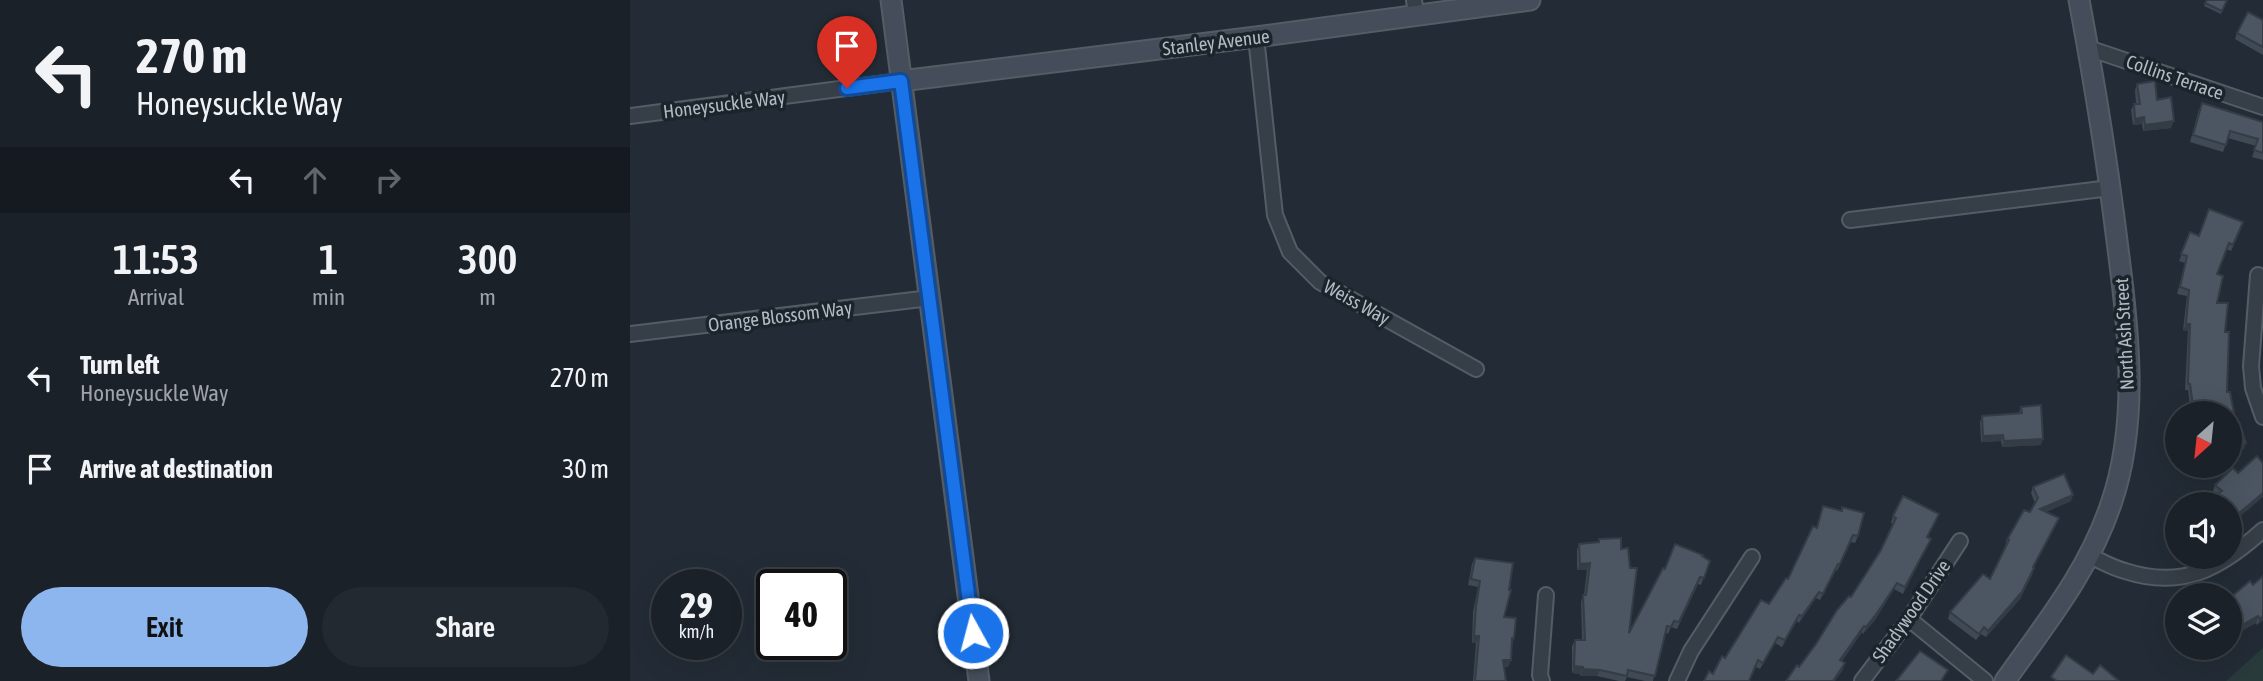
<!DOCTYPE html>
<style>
:root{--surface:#1a2128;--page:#232930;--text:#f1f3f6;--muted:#9fa3a8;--line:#383e45;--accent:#8cb6ed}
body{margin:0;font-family:"Asap Condensed",sans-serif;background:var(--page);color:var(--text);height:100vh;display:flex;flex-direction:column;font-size:26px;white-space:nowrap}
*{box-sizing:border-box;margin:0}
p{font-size:23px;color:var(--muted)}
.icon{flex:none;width:38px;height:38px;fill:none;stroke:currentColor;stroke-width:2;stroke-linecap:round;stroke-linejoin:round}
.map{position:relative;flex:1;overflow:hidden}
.panel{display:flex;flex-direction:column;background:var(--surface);width:630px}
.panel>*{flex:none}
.hud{background:#1a2128;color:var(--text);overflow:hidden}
.needle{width:46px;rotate:207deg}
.buttons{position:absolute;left:1535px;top:401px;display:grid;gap:14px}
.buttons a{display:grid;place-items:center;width:77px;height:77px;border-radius:50%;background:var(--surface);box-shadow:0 7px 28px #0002,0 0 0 2px var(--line);font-size:35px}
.speed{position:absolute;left:21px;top:569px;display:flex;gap:14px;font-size:35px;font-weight:700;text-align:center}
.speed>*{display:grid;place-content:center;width:91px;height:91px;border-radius:50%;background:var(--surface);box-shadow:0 7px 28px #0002,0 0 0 2px var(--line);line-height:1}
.speed small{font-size:18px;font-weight:400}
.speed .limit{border:4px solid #111;border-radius:10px;background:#fff;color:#111}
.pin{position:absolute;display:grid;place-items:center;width:60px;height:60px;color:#fff;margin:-72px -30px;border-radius:50% 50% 50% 0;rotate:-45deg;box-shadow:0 0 7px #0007}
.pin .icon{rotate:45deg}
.me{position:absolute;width:77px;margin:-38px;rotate:353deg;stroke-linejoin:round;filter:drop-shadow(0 0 5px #0008)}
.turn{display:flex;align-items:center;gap:24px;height:147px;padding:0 21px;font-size:32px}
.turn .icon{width:91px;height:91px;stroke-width:2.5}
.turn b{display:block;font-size:49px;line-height:60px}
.lanes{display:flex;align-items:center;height:66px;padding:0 21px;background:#0003;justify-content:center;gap:35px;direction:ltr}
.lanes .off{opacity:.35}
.eta{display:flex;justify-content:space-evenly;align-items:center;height:119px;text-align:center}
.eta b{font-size:42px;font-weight:600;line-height:49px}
.primary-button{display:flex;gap:14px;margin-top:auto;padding:14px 21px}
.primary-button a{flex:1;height:80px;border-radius:42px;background:var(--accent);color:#111;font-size:28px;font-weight:600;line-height:80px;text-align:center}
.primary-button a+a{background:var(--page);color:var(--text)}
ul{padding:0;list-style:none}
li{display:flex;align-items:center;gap:21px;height:91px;padding:0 21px}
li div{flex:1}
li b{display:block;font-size:26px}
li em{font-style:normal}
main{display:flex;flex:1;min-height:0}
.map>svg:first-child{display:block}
.green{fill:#283a39}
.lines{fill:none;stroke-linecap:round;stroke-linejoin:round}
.street-casing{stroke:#545c65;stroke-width:18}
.secondary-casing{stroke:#545c65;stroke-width:23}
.street{stroke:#363e47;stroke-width:14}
.secondary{stroke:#444d59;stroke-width:19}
.wall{fill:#404a54}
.shaded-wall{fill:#343c45}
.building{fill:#4b5662;stroke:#343c45;stroke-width:2}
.route-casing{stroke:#114b97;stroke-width:18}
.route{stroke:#1a73e8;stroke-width:12}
.labels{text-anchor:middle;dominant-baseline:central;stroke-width:7;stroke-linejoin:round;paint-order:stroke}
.street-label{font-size:19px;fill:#b1b9c3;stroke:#1b232b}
</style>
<main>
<section class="panel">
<div class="hud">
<div class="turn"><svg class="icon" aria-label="left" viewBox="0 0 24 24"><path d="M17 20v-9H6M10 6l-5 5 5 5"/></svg><div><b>270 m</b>Honeysuckle Way</div></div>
<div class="lanes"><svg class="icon" aria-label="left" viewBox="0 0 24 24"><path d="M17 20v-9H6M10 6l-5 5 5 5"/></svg><svg class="icon off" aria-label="ahead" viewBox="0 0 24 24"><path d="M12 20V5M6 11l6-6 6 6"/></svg><svg class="icon off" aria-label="right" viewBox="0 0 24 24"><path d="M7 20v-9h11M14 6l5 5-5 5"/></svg></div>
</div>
<div class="eta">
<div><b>11:53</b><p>Arrival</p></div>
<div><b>1</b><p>min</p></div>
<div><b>300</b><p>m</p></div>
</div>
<ul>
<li><svg class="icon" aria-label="left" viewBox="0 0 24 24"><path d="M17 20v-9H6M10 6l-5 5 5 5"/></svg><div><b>Turn left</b><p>Honeysuckle Way</p></div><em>270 m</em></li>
<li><svg class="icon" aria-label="arrive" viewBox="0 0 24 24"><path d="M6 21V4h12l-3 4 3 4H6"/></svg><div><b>Arrive at destination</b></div><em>30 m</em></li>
</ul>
<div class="primary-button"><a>Exit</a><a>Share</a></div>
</section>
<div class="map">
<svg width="1633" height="681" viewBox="0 0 1633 681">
<rect width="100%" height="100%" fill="#232c36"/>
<polygon class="green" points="1633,648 1633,681 1596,681"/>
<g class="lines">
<defs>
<g id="street">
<polyline points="784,0 786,15"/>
<polyline points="626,37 645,215 660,252 690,282 846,369"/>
<polyline points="1458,48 1633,107"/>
<polyline points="0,116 271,81"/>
<polyline points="1220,220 1480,188"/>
<polyline points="1628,275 1621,366 1623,388 1633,417"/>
<polyline points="0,334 300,298"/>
<path d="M1460,556C1471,561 1483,568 1495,571C1553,590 1591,568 1633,530"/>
<polyline points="1279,619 1355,681"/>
<polyline points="912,681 910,675 916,595"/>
<polyline points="1047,681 1061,651 1122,557"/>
<polyline points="1232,681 1279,619 1330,541"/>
</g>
<g id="secondary">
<polyline points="261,0 349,681"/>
<polyline points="271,81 626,37 900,0"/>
<path d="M1375,681C1416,623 1458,572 1481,504C1510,420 1498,327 1487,241C1477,160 1464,80 1449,0"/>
</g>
</defs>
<use href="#street" class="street-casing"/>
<use href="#secondary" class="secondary-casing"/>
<use href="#street" class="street"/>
<use href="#secondary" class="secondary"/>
</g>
<g class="wall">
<polygon points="1577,0 1597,0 1591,14 1574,6"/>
<polygon points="1633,20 1633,55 1605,39 1607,33"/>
<polygon points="1507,84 1527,100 1541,128 1513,131 1512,124 1503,125 1501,110 1504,104 1506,104 1505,90"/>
<polygon points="1569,109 1633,122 1633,160 1622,157 1626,146 1598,138 1593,152 1560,142"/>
<polygon points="1611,229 1601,251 1596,249 1587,274 1587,303 1595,332 1597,392 1614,449 1600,413 1561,413 1558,390 1555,390 1558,331 1553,330 1557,296 1547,294 1555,263 1549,261 1560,232 1569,236"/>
<polygon points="1391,407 1411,445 1372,447 1371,441 1351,442 1350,422 1352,416 1389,413"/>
<polygon points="1603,468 1606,521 1583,491 1585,485"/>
<polygon points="1403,487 1441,501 1416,512 1426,525 1403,568 1404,568 1402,575 1390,599 1356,637 1351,634 1346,640 1318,619 1320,612 1360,579 1376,547 1375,546 1377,540 1400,512 1405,503 1401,493"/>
<polygon points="1193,506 1211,511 1212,507 1228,536 1225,543 1221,542 1207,571 1206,570 1190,600 1186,598 1169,623 1167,621 1152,647 1145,643 1130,669 1126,667 1119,681 1074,681 1083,674 1158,579 1187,528"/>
<polygon points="1547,515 1547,536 1541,524 1543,518"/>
<polygon points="1263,516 1306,521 1298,537 1298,545 1273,594 1264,589 1245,620 1233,634 1232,632 1212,661 1213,670 1169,667 1221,597 1251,550 1263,524 1261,523"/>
<polygon points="969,539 999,633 1035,569 1072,556 1080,561 1071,585 1068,584 1047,629 1041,627 1038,634 1036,633 1023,681 1015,681 997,677 995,681 989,681 967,676 950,676 950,674 942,673 942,646 945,640 952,640 951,602 953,595 954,595 957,570 947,570 947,550 949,544 968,542"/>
<polygon points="845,558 884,638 882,644 881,660 878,667 874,667 876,681 843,681 846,643 842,643 843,612 848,587 838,585 842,564"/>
<polygon points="1633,576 1633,620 1627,625 1626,623 1600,637 1600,598 1623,585"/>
<polygon points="1563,648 1589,648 1588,649 1565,656"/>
</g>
<g class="shaded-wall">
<polygon points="1514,117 1512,124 1503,125 1505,119"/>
<polygon points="1544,121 1541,128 1513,131 1515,125"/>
<polygon points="1556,324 1560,324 1558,331 1553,330"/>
<polygon points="1373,435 1371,441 1351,442 1353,436"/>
<polygon points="1413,439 1411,445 1372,447 1374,441"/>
<polygon points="1616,443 1614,449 1600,453 1600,447"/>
<polygon points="1633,493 1633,497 1600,525 1600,520"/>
<polygon points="1443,495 1441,501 1408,516 1410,509"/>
<polygon points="1429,518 1426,525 1400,574 1403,567"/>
<polygon points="1301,539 1298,545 1273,594 1275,587"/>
<polygon points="960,563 957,570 947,570 950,564"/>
<polygon points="1404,568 1390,599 1356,637 1358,631"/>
<polygon points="1267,583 1264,589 1245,620 1233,634 1236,627"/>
<polygon points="1189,592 1186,598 1169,623 1172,616"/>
<polygon points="1169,615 1167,621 1152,647 1155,640"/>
<polygon points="1628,616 1626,623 1600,637 1600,632"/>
<polygon points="1633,616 1633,620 1627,625 1630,619"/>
<polygon points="1234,626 1232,632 1208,666 1210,660"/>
<polygon points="844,636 849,636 846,643 842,643"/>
<polygon points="1574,648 1589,648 1588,649 1565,656 1568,649"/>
<polygon points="873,660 881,660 878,667 871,667"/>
<polygon points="1215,663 1213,670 1205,681 1203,681"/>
<polygon points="944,666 953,667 950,674 942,673"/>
<polygon points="953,669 970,670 967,676 950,676"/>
</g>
<g class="building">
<polygon points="1577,0 1597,0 1592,11 1575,3"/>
<polygon points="1618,12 1633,20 1633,47 1607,33"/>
<polygon points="1525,81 1527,100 1541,97 1544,121 1515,125 1514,117 1505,119 1504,104 1510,104 1507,84"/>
<polygon points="1572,103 1633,122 1633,153 1624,150 1628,139 1600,131 1596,145 1563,135"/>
<polygon points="1579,209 1613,222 1603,245 1599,243 1587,274 1593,276 1587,303 1598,303 1595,332 1599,332 1597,392 1600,392 1606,423 1609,422 1616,443 1600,447 1600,413 1564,413 1560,384 1558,384 1560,324 1556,324 1559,290 1550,287 1557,256 1551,254 1560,232 1569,236"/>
<polygon points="1411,405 1413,439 1374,441 1373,435 1353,436 1352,416 1392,413 1391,407"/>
<polygon points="1627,456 1633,463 1633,493 1608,514 1600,520 1600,504 1572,504 1592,491 1585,485 1603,468 1608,473"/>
<polygon points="1434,474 1443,495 1410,509 1429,518 1403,567 1404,568 1392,592 1358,631 1354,627 1349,634 1320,612 1353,574 1360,579 1379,540 1377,540 1394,510 1400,512 1408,498 1403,487"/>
<polygon points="1273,496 1309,514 1297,537 1301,539 1275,587 1267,583 1247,613 1236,627 1234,626 1210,660 1215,663 1203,681 1156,681 1167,665 1169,667 1186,644 1207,610 1219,596 1221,597 1251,550 1266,518 1263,516"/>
<polygon points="1193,506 1212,511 1212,507 1234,513 1228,536 1223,535 1210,564 1208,564 1193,594 1189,592 1172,616 1169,615 1155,640 1148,637 1133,663 1128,660 1119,681 1074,681 1079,671 1083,674 1092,656 1095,658 1131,600 1139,604 1156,578 1158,579 1183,526 1187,528"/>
<polygon points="1547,515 1547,525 1543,518"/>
<polygon points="991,538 991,549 998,548 1000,568 1007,568 999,633 1033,568 1035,569 1045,544 1073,555 1072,556 1080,561 1074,578 1070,577 1049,622 1044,621 1041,627 1037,626 1025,676 998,670 997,676 970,670 953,669 953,667 944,666 945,640 955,640 953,595 956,595 960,563 950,564 949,544 969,542 969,539"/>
<polygon points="845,558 883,563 879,590 881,590 874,617 886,618 884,638 882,638 881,660 873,660 876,681 845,681 849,636 844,636 846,606 850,581 841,579"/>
<polygon points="1633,576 1633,616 1630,619 1628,616 1600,632 1600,598 1620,581 1623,585"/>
<polygon points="1290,651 1318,670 1311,681 1266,681"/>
<polygon points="1436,655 1463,674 1470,665 1489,681 1427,681 1421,677"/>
</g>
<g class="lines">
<defs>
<polyline id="route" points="217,88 271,81 343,633"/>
</defs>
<use href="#route" class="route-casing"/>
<use href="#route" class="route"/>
</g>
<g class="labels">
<g class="street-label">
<text transform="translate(586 42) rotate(-7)">Stanley Avenue</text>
<text transform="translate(1545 77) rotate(19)">Collins Terrace</text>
<text transform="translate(94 104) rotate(-7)">Honeysuckle Way</text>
<text transform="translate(727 302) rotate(29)">Weiss Way</text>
<text transform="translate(150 316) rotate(-7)">Orange Blossom Way</text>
<text transform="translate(1494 334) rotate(-93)">North Ash Street</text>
<text transform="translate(1281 611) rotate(-55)">Shadywood Drive</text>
</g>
</g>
</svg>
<div class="buttons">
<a><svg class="needle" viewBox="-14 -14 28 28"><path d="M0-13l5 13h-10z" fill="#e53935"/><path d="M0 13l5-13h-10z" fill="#9fa3a8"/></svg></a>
<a><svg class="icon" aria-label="sound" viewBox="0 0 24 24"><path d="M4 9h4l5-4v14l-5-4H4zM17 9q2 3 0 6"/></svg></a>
<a><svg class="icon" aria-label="layers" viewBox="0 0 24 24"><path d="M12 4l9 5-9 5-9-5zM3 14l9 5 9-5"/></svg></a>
</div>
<div class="speed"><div>29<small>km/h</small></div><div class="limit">40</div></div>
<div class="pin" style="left:217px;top:88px;background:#d93025"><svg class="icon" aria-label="arrive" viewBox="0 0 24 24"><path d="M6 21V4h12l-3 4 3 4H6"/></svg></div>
<svg class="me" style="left:343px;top:633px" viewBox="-20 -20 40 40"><circle r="17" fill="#1a73e8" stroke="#fff" stroke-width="3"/><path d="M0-11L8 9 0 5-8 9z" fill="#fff"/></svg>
</div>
</main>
